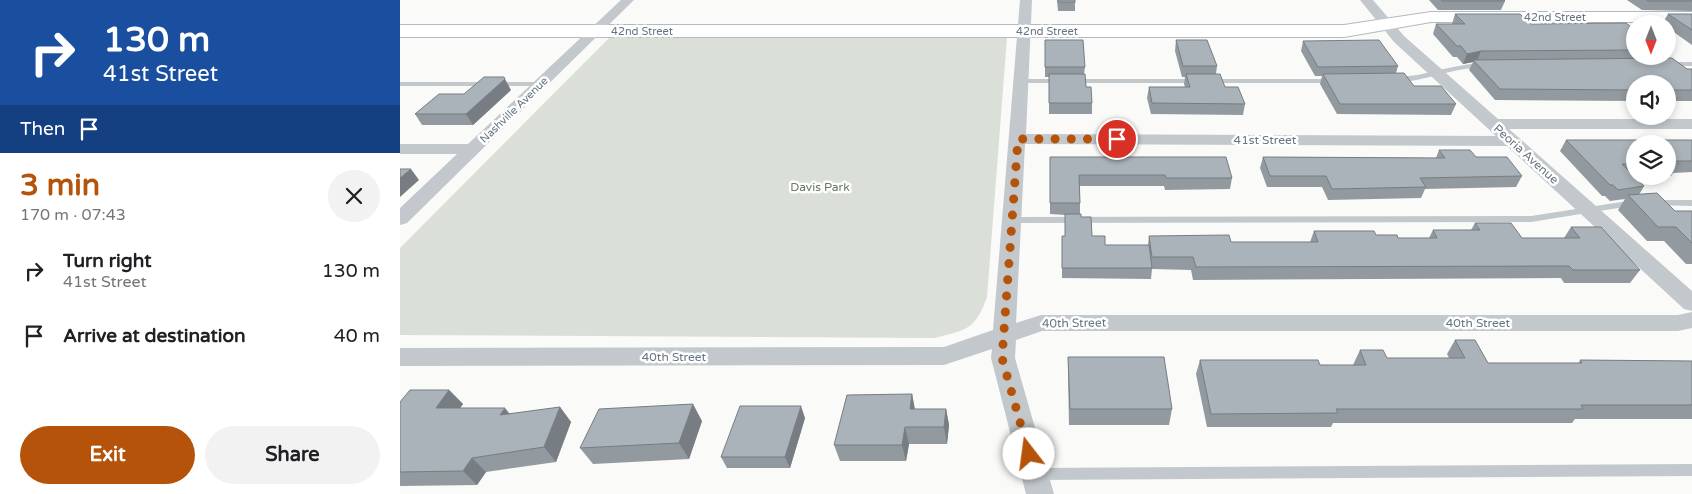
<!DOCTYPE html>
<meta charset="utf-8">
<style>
:root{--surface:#fff;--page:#f2f2f2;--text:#202124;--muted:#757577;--accent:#b45309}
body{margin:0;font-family:"Varela Round",sans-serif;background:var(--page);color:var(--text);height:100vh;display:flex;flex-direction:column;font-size:19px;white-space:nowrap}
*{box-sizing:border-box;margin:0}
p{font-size:16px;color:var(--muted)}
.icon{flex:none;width:28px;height:28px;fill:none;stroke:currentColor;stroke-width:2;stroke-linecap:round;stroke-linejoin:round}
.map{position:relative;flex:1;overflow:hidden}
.side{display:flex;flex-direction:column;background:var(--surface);width:400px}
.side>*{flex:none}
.banner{background:#1a4fa0;color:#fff;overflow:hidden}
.needle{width:32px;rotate:180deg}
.tools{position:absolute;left:1226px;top:15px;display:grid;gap:10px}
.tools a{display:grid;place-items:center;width:50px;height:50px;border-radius:50%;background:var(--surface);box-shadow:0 2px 8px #0003;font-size:25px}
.pin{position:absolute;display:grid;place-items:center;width:42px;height:42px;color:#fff;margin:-21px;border:2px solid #fff;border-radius:50%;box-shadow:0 1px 5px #0007}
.me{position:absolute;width:55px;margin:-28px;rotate:345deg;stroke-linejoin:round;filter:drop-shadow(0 0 4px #0008)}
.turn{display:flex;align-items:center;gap:18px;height:105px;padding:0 20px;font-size:22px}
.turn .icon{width:65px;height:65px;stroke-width:2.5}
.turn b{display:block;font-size:35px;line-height:42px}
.then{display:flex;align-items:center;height:48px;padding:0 20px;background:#0003;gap:10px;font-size:19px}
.round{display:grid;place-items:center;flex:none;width:52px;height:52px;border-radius:26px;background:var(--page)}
.overview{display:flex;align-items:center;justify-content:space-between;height:85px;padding:0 20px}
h1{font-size:30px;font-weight:700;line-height:38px;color:var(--accent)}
.button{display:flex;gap:10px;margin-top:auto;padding:10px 20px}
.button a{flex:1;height:58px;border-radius:30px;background:var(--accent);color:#fff;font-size:20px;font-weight:700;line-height:58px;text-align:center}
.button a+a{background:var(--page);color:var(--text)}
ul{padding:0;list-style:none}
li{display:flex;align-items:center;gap:15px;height:65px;padding:0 20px}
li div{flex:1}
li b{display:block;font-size:19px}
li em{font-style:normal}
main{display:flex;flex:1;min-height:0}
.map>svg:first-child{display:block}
.green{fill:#dadfd7}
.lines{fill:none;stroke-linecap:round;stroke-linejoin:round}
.secondary-casing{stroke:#b3babf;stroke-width:2}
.lane{fill:#c3c8cc;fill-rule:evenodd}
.street{fill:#c3c8cc;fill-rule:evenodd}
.secondary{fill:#fff;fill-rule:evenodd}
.wall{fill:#929a9f}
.shaded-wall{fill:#777d82}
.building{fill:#aab3b9;stroke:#777d82}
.route{stroke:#b45309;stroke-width:9;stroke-dasharray:0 16.2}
.labels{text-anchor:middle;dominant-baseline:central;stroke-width:5;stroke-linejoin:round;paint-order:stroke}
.far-street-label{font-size:11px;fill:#657683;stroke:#fff}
.street-label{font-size:12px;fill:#657683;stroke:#fff}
.park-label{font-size:12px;fill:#687a64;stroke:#fff}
</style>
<main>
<section class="side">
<div class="banner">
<div class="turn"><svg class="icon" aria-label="right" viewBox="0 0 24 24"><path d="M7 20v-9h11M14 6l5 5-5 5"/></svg><div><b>130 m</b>41st Street</div></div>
<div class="then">Then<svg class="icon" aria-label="arrive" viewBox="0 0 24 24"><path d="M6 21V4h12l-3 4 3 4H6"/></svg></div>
</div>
<div class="overview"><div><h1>3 min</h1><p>170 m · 07:43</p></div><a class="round"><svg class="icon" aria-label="close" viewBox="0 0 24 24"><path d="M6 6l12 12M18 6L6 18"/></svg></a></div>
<ul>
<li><svg class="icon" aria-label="right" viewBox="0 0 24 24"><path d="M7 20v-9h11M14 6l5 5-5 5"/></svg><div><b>Turn right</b><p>41st Street</p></div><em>130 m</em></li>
<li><svg class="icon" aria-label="arrive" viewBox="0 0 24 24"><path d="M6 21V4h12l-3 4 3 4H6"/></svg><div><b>Arrive at destination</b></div><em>40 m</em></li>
</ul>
<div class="button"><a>Exit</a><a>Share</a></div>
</section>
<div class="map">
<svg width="1292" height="494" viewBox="0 0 1292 494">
<rect width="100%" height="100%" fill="#fafaf8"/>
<path class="green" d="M210,37H607L587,297C575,330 568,329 535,338L0,335V248Z"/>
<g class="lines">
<defs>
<polygon id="secondary" points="1031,12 1292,12 1292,22 1031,22 944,37 0,37 0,25 944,25"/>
</defs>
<use href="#secondary" class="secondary-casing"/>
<g class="lane">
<polygon points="1265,62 1292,62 1292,66 1268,66 1264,64"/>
<path d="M1084,63H1087V67C1078,68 1068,68 1059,70C1045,72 1002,87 991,80C998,76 1010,76 1018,75C1040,70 1061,64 1084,63Z"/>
<polygon points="618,79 933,79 937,81 933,83 618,83"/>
<polygon points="0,82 140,82 144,84 140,86 0,86"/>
<polygon points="1234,200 1237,201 1239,203 1237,205 1131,222 612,223 607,220 612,217 1131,216"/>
<polygon points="1253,200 1292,200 1292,206 1250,205 1248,203 1250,201"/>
<polygon points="1292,464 1292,476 635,480 630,478 628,474 630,470 635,468"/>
</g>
<g class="street">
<polygon points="221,0 234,0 7,223 0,225 0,208 57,154 0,154 0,144 68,144"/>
<polygon points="620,0 632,0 626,134 1096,136 994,42 960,0 973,0 1004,36 1098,119 1292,119 1292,129 1109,129 1292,291 1292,311 1284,309 1107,146 625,144 616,323 641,315 1278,315 1292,312 1292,328 1278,331 642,331 616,340 615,358 654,494 626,494 591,358 592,349 544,365 0,366 0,348 544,347 593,330"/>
</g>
<use href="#secondary" class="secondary"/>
</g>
<g class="wall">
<polygon points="657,0 675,0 675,11 658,11"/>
<polygon points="1029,0 1104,0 1105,1 1101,10 1038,10"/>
<polygon points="1227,0 1292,0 1292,11 1242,10"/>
<polygon points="1055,14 1131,24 1235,30 1235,56 1258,56 1257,58 1287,69 1292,69 1292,101 1268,101 1268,84 1235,84 1235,101 1095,100 1069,70 1073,62 1063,64 1057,57 1053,57 1033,34 1036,24 1052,24"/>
<polygon points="1268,14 1292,14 1292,45 1268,28 1268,24 1262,24"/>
<polygon points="645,40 685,67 684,74 686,87 692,103 692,114 649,114 649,77 645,77"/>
<polygon points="776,40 817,66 816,74 825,87 845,104 843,115 751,114 747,98 749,87 785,87 784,84 785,77 782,77 775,51"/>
<polygon points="903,41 998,66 996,73 1014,86 1056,104 1051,115 937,114 920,84 922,76 915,76 901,51"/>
<polygon points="111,90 73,125 22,125 15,114 64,94"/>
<polygon points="1166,140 1292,140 1292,172 1273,173 1271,176 1268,176 1268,144 1235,144 1235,176 1233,176 1244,186 1239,195 1275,211 1292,211 1292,264 1286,264 1264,241 1247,241 1218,210 1225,199 1210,201 1205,196 1202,196 1160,151"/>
<polygon points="1039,150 1076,157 1122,176 1116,187 1025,189 1021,198 928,200 922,187 867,187 860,168 863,157 1036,158"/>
<polygon points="650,157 832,178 830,189 765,190 764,186 679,186 680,203 680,214 681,217 692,236 705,245 748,245 749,236 831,242 910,242 914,231 976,235 998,238 1029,238 1033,230 1071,230 1075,223 1122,238 1164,238 1171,227 1240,270 1230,283 1164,283 1161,278 793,280 791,270 752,269 751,279 662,278 662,236 665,236 665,215 650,214"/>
<polygon points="1055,340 1088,363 1179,363 1180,360 1292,361 1292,419 1175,419 1172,423 933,423 931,427 807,427 796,374 800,360 920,365 953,365 960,350 987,358 1049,358 1047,354"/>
<polygon points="668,357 772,409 769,425 669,425 668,374"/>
<polygon points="49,390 63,404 60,408 110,414 160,407 171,422 156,462 86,472 77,485 0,486 0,402"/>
<polygon points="512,394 515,409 546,409 549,425 547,444 509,444 506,461 440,461 434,445"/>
<polygon points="405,418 390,468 327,468 321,457"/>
<polygon points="302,421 289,459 193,464 180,448"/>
</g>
<g class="shaded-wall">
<polygon points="1081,51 1077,61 1073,60 1073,62 1063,64 1067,54"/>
<polygon points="105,79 111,90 73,125 66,114"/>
<polygon points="11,169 19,180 0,197 0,178"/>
<polygon points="49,390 63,404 50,423 36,408"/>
<polygon points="512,394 515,411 510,409"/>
<polygon points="293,404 302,421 289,459 279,443"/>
<polygon points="401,406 405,418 390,468 385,457"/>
<polygon points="160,407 171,422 156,462 144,447"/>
<polygon points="105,408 117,423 100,415"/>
<polygon points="546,409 549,425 547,444 544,427"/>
<polygon points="505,427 509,444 506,461 502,445"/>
<polygon points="72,458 86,472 77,485 63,471"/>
</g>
<g class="building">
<rect x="658" y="0" width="17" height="2"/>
<polygon points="1041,0 1104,0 1105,1 1042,1"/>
<polygon points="1247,0 1292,0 1292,1 1248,1"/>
<polygon points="1055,14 1120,14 1131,24 1226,23 1235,30 1235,50 1081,51 1067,54 1061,46 1057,46 1036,24 1065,24"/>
<polygon points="1268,14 1292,14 1292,30"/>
<polygon points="645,40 683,40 685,67 645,67"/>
<polygon points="776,40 807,40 817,66 783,66"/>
<polygon points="979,40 998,66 918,67 903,41"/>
<polygon points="1272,58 1287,69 1292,69 1292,90 1268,90 1268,84 1235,84 1235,90 1100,89 1073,60"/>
<polygon points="1004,73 1014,86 1041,86 1056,104 940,104 923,74"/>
<polygon points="649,74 685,74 686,87 691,87 692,103 649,103"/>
<polygon points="786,74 820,74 825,87 838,87 845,104 752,103 749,87 790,87"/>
<polygon points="84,77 104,77 105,79 66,114 15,114 39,94 64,94"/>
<polygon points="1166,140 1292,140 1292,161 1276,161 1279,164 1268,164 1268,144 1235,144 1235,164 1222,164 1244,186 1218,190 1213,185 1210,185"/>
<polygon points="1039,150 1070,150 1076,157 1107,157 1122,176 1020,178 1026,187 932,189 926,176 870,176 863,157 1045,158"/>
<polygon points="650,157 826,157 832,178 766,178 765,175 679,175 680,203 650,203"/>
<polygon points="0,169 11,169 0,178"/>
<polygon points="1257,193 1275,211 1292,211 1292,243 1276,227 1258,227 1228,195"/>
<polygon points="665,214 681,214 681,217 691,217 692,236 705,236 705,245 749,245 752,268 662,268 662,236 665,236"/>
<polygon points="1075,223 1111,223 1122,238 1180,238 1171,227 1201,227 1240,270 1173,270 1169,266 796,267 793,257 752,257 749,236 829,235 831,242 918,242 914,231 974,231 976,235 997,235 998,238 1037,238 1033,230 1080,230"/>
<polygon points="1055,340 1075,340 1088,363 1182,363 1180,360 1292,361 1292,405 1181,405 1183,409 936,409 938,413 811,414 800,360 918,360 920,365 966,365 960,350 983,350 987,358 1065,358"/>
<polygon points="668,357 764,357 772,409 670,409"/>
<polygon points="10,390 49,390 36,408 105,408 100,415 160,407 144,447 72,458 63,471 0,472 0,402"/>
<polygon points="512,394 510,409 546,409 544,427 505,427 502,445 434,445 447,395"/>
<polygon points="293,404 279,443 180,448 199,409"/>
<polygon points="340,406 401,406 385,457 321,457"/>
</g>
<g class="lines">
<polyline class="route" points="629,454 602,358 618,139 717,139"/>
</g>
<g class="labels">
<g class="far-street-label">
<text x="1155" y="17">42nd Street</text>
<text x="242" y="31">42nd Street</text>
<text x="647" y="31">42nd Street</text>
<text transform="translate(114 110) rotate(-44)">Nashville Avenue</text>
</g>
<g class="street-label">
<text x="865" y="140">41st Street</text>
<text transform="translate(1126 154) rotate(42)">Peoria Avenue</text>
<text transform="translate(674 323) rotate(-1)">40th Street</text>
<text x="1078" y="323">40th Street</text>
<text x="274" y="357">40th Street</text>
</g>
<g class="park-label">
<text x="420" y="187">Davis Park</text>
</g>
</g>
</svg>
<div class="tools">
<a><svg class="needle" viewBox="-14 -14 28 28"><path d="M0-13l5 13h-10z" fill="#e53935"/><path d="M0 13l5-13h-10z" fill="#757577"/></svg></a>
<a><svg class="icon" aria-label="sound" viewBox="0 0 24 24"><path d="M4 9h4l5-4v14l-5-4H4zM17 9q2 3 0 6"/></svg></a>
<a><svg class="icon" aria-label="layers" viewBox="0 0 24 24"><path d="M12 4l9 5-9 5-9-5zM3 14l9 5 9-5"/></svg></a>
</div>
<div class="pin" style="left:717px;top:139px;background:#d93025"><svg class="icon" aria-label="arrive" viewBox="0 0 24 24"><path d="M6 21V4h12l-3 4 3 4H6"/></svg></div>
<svg class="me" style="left:629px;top:454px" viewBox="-20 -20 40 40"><circle r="19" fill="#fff"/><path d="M0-13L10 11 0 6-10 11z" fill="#b45309"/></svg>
</div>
</main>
